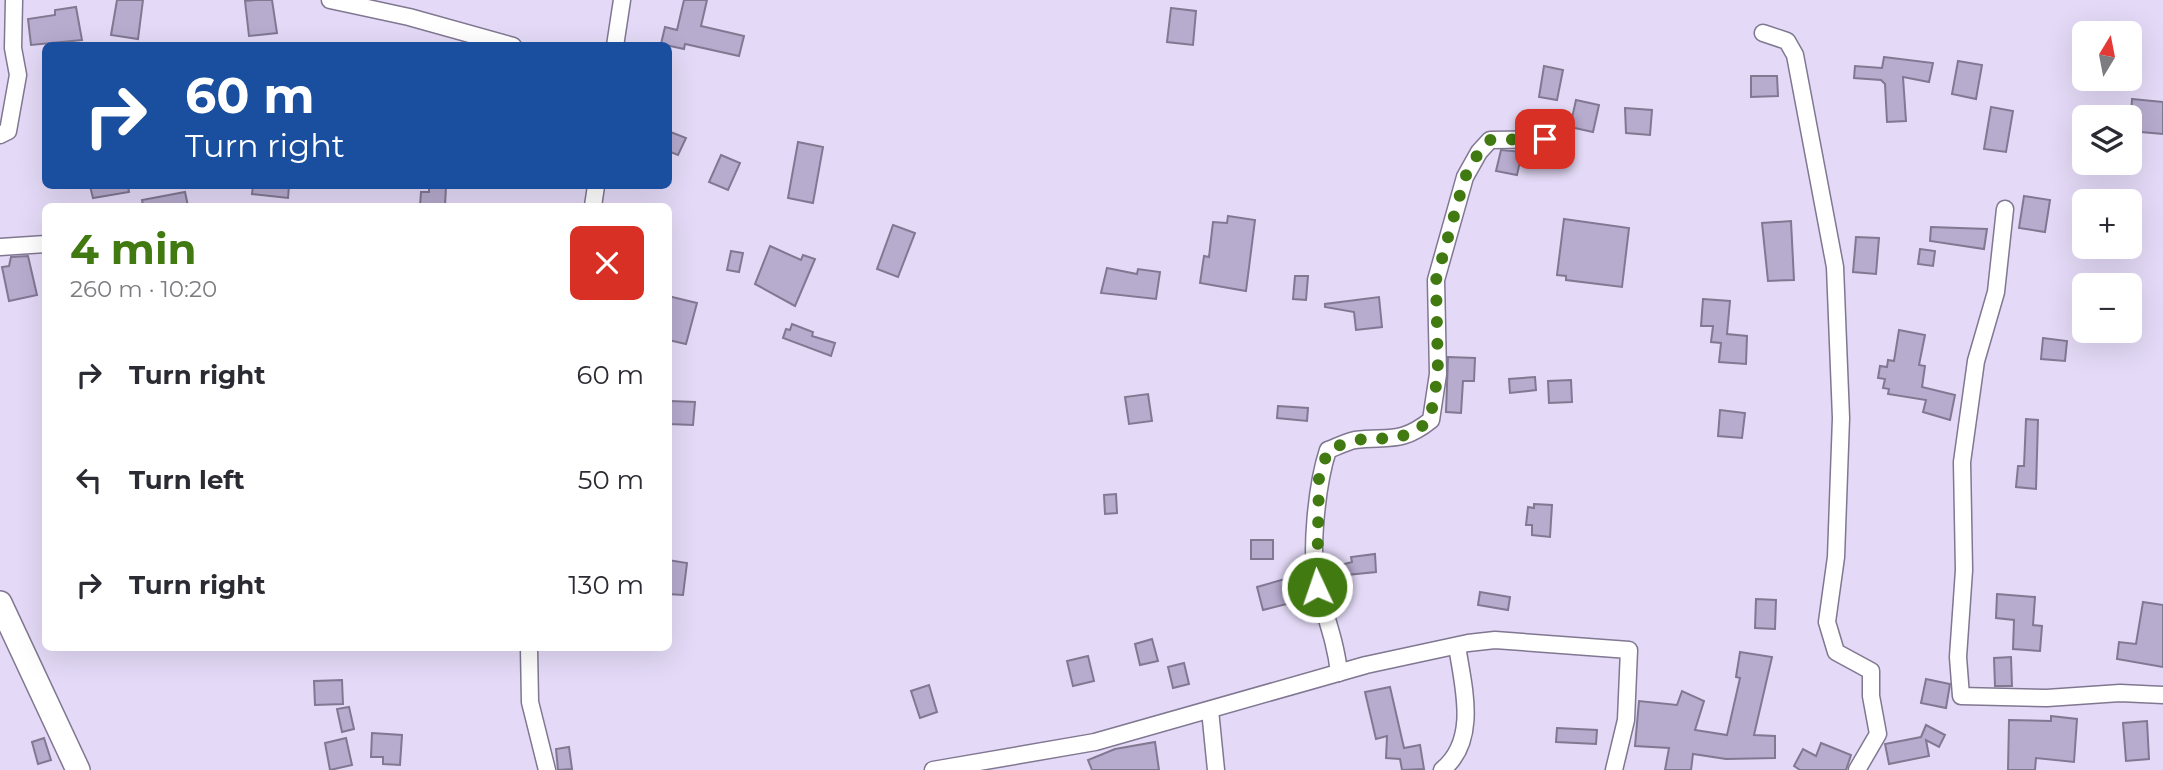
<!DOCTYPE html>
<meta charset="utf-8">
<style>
:root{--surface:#fff;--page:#f2f2f3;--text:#2b2b33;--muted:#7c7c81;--accent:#417a10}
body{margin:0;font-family:Montserrat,sans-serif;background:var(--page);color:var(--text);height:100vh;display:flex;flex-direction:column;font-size:26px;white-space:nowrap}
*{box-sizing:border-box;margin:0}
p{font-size:23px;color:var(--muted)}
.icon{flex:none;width:38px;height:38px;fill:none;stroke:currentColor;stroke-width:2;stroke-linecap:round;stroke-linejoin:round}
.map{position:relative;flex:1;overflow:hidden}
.side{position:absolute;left:42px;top:203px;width:630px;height:448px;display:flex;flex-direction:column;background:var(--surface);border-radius:10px;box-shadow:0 7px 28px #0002}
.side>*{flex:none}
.top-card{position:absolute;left:42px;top:42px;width:630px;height:147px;border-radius:10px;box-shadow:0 7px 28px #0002;background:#1a4fa0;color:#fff;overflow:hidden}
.needle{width:46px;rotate:10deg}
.buttons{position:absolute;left:2072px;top:21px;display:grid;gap:14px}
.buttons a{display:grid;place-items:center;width:70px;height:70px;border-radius:10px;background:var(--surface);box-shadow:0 7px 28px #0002;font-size:35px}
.pin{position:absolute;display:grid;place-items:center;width:60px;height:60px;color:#fff;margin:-30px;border-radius:14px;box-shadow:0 4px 10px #0006}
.me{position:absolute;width:77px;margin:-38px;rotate:357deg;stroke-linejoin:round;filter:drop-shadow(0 0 5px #0008)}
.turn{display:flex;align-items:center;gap:24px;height:147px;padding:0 28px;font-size:32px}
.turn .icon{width:91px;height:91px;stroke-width:2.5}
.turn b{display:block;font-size:49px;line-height:60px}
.round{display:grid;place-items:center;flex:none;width:74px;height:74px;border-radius:10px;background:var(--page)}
.head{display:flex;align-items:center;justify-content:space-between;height:119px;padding:0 28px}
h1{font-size:42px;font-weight:700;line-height:52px;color:var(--accent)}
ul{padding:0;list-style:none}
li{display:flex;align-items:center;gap:21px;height:105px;padding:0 28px}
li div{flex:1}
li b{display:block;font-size:26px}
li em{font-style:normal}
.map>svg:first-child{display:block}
.building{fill:#b7abce;stroke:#817892;stroke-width:2}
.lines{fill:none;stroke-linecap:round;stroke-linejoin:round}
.street-casing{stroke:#807791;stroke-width:19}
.secondary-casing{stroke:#807791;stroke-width:26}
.street{stroke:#fff;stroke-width:16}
.secondary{stroke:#fff;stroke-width:23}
.route{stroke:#417a10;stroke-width:12;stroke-dasharray:0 21.6}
</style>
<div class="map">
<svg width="2163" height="770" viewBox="0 0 2163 770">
<rect width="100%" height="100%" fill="#e4daf7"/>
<g class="building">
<polygon points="117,0 143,0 138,39 111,35"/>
<polygon points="255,0 272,0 277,33 249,36 245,1"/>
<polygon points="684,0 707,0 701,26 744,36 739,56 685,44 684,49 661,44 665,27 677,30"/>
<polygon points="76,7 82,40 31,45 28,19 55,15 55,10"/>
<polygon points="1171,8 1196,11 1193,45 1167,42"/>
<polygon points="1884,57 1933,63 1929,82 1903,77 1906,121 1887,122 1885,84 1881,80 1854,78 1855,66 1882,68"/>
<polygon points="1958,61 1982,65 1976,99 1952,94"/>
<polygon points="1544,66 1563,70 1557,100 1539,97"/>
<polygon points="1751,76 1777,76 1778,96 1751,97"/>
<polygon points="2132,99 2163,102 2163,134 2130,131"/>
<polygon points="1576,100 1599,105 1593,132 1570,127"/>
<polygon points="1991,107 2013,111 2006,152 1984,149"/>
<polygon points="1625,108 1652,110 1650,135 1626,133"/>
<polygon points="668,131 686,138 678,155 668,151"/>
<polygon points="798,142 823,147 813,203 788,198"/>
<polygon points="1501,150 1522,152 1517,175 1496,171"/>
<polygon points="721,155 740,163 728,190 709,182"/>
<polygon points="90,186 128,186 129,192 93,198"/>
<polygon points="253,186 289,186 288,198 252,194"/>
<polygon points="429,186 446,186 445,206 420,206 421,192 429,192"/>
<polygon points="185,192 188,206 143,206 142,200"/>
<polygon points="2024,196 2050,200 2045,232 2019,228"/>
<polygon points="1228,216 1255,220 1246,291 1200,283 1204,256 1209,257 1213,222 1227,223"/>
<polygon points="1564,219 1629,228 1622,287 1566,280 1566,276 1557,275"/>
<polygon points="1791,221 1794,280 1768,281 1762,223"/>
<polygon points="893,225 915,233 898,277 877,269"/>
<polygon points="1931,227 1987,229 1984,249 1930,241"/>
<polygon points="1856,237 1879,238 1876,274 1853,272"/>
<polygon points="770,246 801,260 803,255 815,259 795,306 755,284"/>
<polygon points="1920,249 1935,251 1933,266 1918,264"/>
<polygon points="731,251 743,253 739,272 727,270"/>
<polygon points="28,256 37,295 9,301 2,267 9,266 11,257"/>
<polygon points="1107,268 1137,274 1138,269 1160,272 1156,299 1101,293"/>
<polygon points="1295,276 1308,276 1306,300 1293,299"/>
<polygon points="668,296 697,303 686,344 668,340"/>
<polygon points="1379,297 1382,327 1356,330 1354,312 1325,307 1325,304"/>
<polygon points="1703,299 1730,301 1727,334 1747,336 1746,364 1719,362 1721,343 1711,342 1713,326 1701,326"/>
<polygon points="792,324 813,332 812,336 835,343 831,356 783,338 786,329 790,330"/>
<polygon points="1899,330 1925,335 1919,365 1925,366 1922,387 1955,395 1950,420 1923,412 1926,400 1888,394 1889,389 1883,388 1885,379 1878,378 1880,366 1887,367 1888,360 1894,361"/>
<polygon points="2043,338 2067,341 2065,361 2041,359"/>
<polygon points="1448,357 1475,358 1474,381 1463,381 1461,413 1446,412"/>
<polygon points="1535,377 1536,390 1510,393 1509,379"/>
<polygon points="1571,380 1572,402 1549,403 1548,381"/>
<polygon points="1148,394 1152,421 1129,424 1125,397"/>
<polygon points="670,401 695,402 693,425 669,424"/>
<polygon points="1278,406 1308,408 1307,421 1277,418"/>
<polygon points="1720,410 1745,413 1742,438 1718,436"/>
<polygon points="2026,419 2038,420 2036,489 2016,487 2018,466 2024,466"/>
<polygon points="1116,494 1117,513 1105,514 1104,495"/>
<polygon points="1534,504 1552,505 1550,537 1532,535 1532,525 1526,525 1528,507 1534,508"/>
<rect x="1251" y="540" width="22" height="19"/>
<polygon points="1375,554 1376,572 1327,577 1326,569 1352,562 1351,557"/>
<polygon points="668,560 687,563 683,595 668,594"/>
<polygon points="1299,575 1306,599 1263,610 1257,587"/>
<polygon points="1480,592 1510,597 1508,610 1478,605"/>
<polygon points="1997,594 2035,597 2033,625 2042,626 2040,651 2013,649 2014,620 1996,618"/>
<polygon points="1756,599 1776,600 1775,629 1755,628"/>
<polygon points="2143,602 2163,605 2163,667 2117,659 2119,642 2136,644"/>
<polygon points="1152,639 1158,661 1140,665 1135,644"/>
<polygon points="1740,652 1772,657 1754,735 1775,736 1775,758 1726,759 1693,754 1691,770 1665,770 1669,748 1635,746 1639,701 1677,705 1682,691 1704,701 1695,730 1727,735 1740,678 1736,677"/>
<polygon points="1088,656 1094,681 1073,686 1067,661"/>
<polygon points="2011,657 2012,686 1995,686 1994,658"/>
<polygon points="1184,663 1189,684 1173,688 1168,667"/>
<polygon points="1926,679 1950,684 1946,708 1921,703"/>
<polygon points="342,680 343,704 315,705 314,681"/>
<polygon points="929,685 937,712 920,718 911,691"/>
<polygon points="1390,687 1404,748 1420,745 1424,769 1402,770 1400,759 1386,758 1387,736 1376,739 1365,692"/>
<polygon points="349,707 354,729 342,732 337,709"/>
<polygon points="2051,716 2077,719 2074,762 2036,758 2035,770 2008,770 2009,720 2051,721"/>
<polygon points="2147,721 2149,759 2126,761 2123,723"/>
<polygon points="1926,725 1945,735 1939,747 1926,740 1929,756 1889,764 1885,744 1921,737"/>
<polygon points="1557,728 1597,730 1596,744 1556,742"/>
<polygon points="372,733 402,735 400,765 383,764 383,757 371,757"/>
<polygon points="44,738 51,760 38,764 32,742"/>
<polygon points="346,738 352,765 330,770 325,743"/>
<polygon points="1155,742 1159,770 1092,770 1088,760 1115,749"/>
<polygon points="1821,743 1851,755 1846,770 1800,770 1794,766 1803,749 1816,756"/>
<polygon points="569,747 572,769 558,770 556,749"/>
</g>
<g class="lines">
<defs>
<g id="street">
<polyline points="330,0 409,17 513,46"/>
<polyline points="1763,33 1787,41 1795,55 1835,267 1841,418 1836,557 1827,622 1836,652 1871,671 1871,696 1878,734 1857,770"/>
<polyline points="615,46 622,0"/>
<polyline points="0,135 8,131 18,75 13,48 14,0"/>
<polyline points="593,206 596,186"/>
<polyline points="2005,209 1996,292 1976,361 1962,462 1964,570 1958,657 1961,696 2047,698 2120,693 2163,695"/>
<polyline points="0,247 46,244"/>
<polyline points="529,648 530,702 547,770"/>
<path d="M1339,673C1336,643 1326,618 1318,589C1309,555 1317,483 1328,450C1336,447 1346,442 1355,440C1389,436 1401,444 1431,420L1438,374L1436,280L1465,177L1479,152L1490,140L1565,139"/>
<polyline points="1210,710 1216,770"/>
<polyline points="933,770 1095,742 1366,665 1468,643 1495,640 1629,650 1626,720 1614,770"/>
<path d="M1442,770C1479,740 1463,686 1457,646"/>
</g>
<polyline id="secondary" points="0,603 78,770"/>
</defs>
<use href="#street" class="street-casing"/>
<use href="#secondary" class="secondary-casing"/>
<use href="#street" class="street"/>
<use href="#secondary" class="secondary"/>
</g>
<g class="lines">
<path class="route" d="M1317,587L1319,477L1328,450C1337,447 1346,442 1355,440C1389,436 1401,444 1430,420L1438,374L1436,280L1465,177L1479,152L1490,140L1545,139"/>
</g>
</svg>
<div class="buttons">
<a><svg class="needle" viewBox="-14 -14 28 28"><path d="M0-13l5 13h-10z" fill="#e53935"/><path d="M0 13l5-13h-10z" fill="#7c7c81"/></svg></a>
<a><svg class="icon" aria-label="layers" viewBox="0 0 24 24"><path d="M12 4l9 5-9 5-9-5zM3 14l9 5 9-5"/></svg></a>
<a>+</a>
<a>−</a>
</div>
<div class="pin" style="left:1545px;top:139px;background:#d93025"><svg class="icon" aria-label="arrive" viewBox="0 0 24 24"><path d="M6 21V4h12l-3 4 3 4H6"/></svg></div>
<svg class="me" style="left:1317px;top:587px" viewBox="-20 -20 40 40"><circle r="17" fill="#417a10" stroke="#fff" stroke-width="3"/><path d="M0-11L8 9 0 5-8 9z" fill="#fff"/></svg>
<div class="top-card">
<div class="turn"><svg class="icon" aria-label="right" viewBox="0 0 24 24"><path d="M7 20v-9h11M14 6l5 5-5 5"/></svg><div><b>60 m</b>Turn right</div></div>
</div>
<section class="side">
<div class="head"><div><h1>4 min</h1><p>260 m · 10:20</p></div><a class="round" style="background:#d93025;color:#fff"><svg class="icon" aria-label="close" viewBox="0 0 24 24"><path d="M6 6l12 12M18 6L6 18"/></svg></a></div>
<ul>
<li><svg class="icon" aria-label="right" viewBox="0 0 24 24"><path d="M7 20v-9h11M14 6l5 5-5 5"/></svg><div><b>Turn right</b></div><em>60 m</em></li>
<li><svg class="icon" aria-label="left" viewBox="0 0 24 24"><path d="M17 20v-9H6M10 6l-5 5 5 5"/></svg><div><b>Turn left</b></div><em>50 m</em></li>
<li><svg class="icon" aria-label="right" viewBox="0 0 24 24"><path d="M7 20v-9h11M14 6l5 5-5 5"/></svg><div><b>Turn right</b></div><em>130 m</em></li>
</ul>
</section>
</div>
